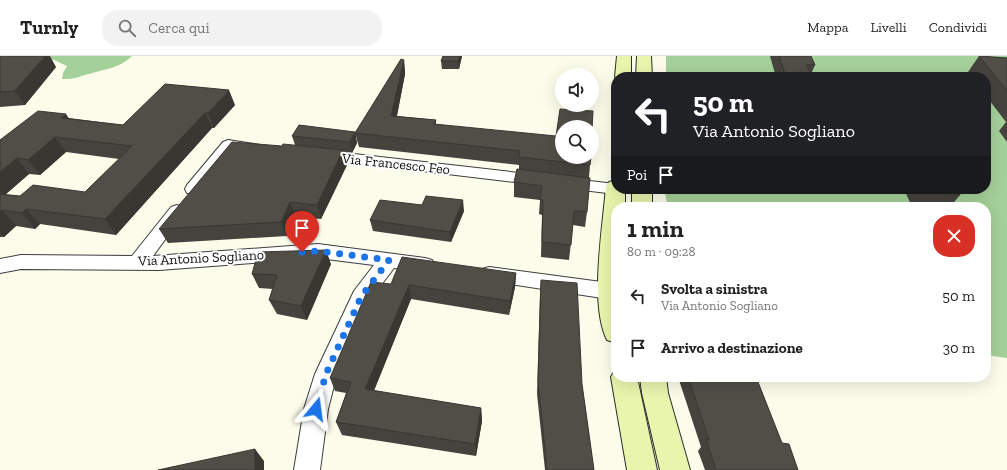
<!DOCTYPE html>
<html lang="it">
<meta charset="utf-8">
<style>
:root{--surface:#fff;--page:#f2f2f2;--text:#222;--muted:#767676;--line:#e0e0e0}
body{margin:0;font-family:"Zilla Slab",serif;background:var(--page);color:var(--text);height:100vh;display:flex;flex-direction:column;font-size:15px;white-space:nowrap}
*{box-sizing:border-box;margin:0}
p{font-size:13px;color:var(--muted)}
.icon{flex:none;width:22px;height:22px;fill:none;stroke:currentColor;stroke-width:2;stroke-linecap:round;stroke-linejoin:round}
.map{position:relative;flex:1;overflow:hidden}
.drawer{position:absolute;left:611px;top:146px;width:380px;height:180px;display:flex;flex-direction:column;background:var(--surface);border-radius:16px;box-shadow:0 4px 16px #0002}
.drawer>*{flex:none}
.hud{position:absolute;left:611px;top:16px;width:380px;height:122px;border-radius:16px;box-shadow:0 4px 16px #0002;background:#202124;color:#fff;overflow:hidden}
.controls{position:absolute;left:555px;top:12px;display:grid;gap:8px}
.controls a{display:grid;place-items:center;width:44px;height:44px;border-radius:50%;background:var(--surface);box-shadow:0 4px 16px #0002;font-size:20px}
.pin{position:absolute;display:grid;place-items:center;width:34px;height:34px;color:#fff;margin:-41px -17px;border-radius:50% 50% 50% 0;rotate:-45deg;box-shadow:0 0 4px #0007}
.pin .icon{rotate:45deg}
.me{position:absolute;width:44px;margin:-22px;rotate:16deg;stroke-linejoin:round;filter:drop-shadow(0 0 3px #0008)}
.turn{display:flex;align-items:center;gap:14px;height:84px;padding:0 16px;font-size:18px}
.turn .icon{width:52px;height:52px;stroke-width:2.5}
.turn b{display:block;font-size:28px;line-height:34px}
.then{display:flex;align-items:center;height:38px;padding:0 16px;background:#0003;gap:8px;font-size:15px}
.round{display:grid;place-items:center;flex:none;width:42px;height:42px;border-radius:16px;background:var(--page)}
.headline{display:flex;align-items:center;justify-content:space-between;height:68px;padding:0 16px}
h1{font-size:24px;font-weight:800;line-height:30px}
ul{padding:0;list-style:none}
li{display:flex;align-items:center;gap:12px;height:52px;padding:0 16px}
li div{flex:1}
li b{display:block;font-size:15px}
li em{font-style:normal}
header{display:flex;align-items:center;gap:24px;box-sizing:border-box;height:56px;padding:0 20px;background:var(--surface);border-bottom:1px solid var(--line)}
header strong{font-size:19px}
nav{display:flex;gap:22px;margin-inline-start:auto;font-size:14px}
.search{width:280px;height:36px;background:var(--page);display:flex;align-items:center;gap:10px;box-sizing:border-box;padding:0 14px;border-radius:16px;color:var(--muted);font-size:15px}
.map>svg:first-child{display:block}
.forest{fill:#a4d09a}
.lines{fill:none;stroke-linecap:round;stroke-linejoin:round}
.minor-casing{stroke:#3d3d3d;stroke-width:2}
.secondary-casing{stroke:#2c2c2c;stroke-width:2}
.minor{fill:#fff;fill-rule:evenodd}
.secondary{fill:#e9f5ad;fill-rule:evenodd}
.wall{fill:#46433e;fill-rule:evenodd}
.shaded-wall{fill:#393732}
.building{fill:#514e48;stroke:#393732}
.route{stroke:#1a73e8;stroke-width:7;stroke-dasharray:0 12.6}
.labels{text-anchor:middle;dominant-baseline:central;stroke-width:4;stroke-linejoin:round;paint-order:stroke}
.street-label{font-size:14px;fill:#0a0a0a;stroke:#fff}
</style>
<header>
<strong>Turnly</strong>
<div class="search"><svg class="icon" aria-label="search" viewBox="0 0 24 24"><circle cx="10" cy="10" r="6"/><path d="M15 15l6 6"/></svg>Cerca qui</div>
<nav><a>Mappa</a><a>Livelli</a><a>Condividi</a></nav>
</header>
<div class="map">
<svg width="1007" height="414" viewBox="0 0 1007 414">
<rect width="100%" height="100%" fill="#fbfcea"/>
<g class="forest">
<path d="M38,0H132C120,12 105,13 89,18C77,21 76,23 62,23L63,17L67,10L54,4Z"/>
<polygon points="666,0 1007,0 1007,302 986,299 986,151 668,151 664,133 986,133 986,21 666,21"/>
</g>
<g class="lines">
<defs>
<g id="minor">
<polygon points="228,84 260,89 263,92 260,95 255,97 232,94 199,137 193,138 187,137 185,133 187,129 223,86"/>
<polygon points="319,94 616,128 616,133 624,133 622,137 616,138 313,102 311,99 313,96"/>
<polygon points="177,149 183,151 186,155 153,200 318,188 425,202 432,204 435,209 432,214 425,216 394,212 369,245 337,318 328,353 320,414 294,414 304,353 315,318 354,235 374,209 318,202 159,214 21,213 0,217 0,203 21,199 132,200 171,151"/>
<polygon points="489,211 609,227 616,230 616,240 609,243 489,225 482,223 479,218 482,213"/>
</g>
<g id="secondary">
<polygon points="617,0 631,0 631,21 615,21"/>
<polygon points="637,0 651,0 652,21 636,21"/>
<path d="M616,124V133H625V151H616V287L607,284C589,248 603,171 606,130L609,126Z"/>
<rect x="632" y="133" width="20" height="18"/>
<polygon points="616,312 616,321 637,321 657,414 627,414 611,321"/>
<polygon points="640,321 666,321 668,337 690,414 660,414 642,337"/>
</g>
</defs>
<use href="#minor" class="minor-casing"/>
<use href="#secondary" class="secondary-casing"/>
<use href="#minor" class="minor"/>
<use href="#secondary" class="secondary"/>
</g>
<g class="wall">
<polygon points="0,0 56,11 25,49 0,51"/>
<polygon points="462,0 459,13 442,13 441,5"/>
<polygon points="770,0 811,0 815,9 811,18 812,21 776,21"/>
<polygon points="979,0 1007,2 1007,86 999,75 1006,66 986,40 986,21 972,21 968,16"/>
<polygon points="404,4 405,18 397,60 436,64 436,69 590,109 589,121 587,156 585,171 573,169 569,204 541,201 542,159 539,158 540,144 514,141 514,126 519,114 519,109 359,91 355,77"/>
<path d="M235,49L214,72H212L116,179L40,168L35,173L16,170L4,181H0V84L69,62L123,69ZM66,96L119,103L85,136L20,140L5,139L29,118L40,119Z"/>
<polygon points="355,76 357,87 352,97 343,96 347,109 321,163 296,161 287,180 168,187 159,173 282,90 295,89 292,80"/>
<polygon points="904,133 957,133 960,139 950,151 912,151"/>
<polygon points="464,155 451,186 373,175 370,164"/>
<polygon points="331,208 307,264 277,258 269,244 273,233 259,232 252,218"/>
<polygon points="516,217 515,231 509,259 411,243 374,335 481,352 482,365 476,400 342,379 336,366 346,337 335,335 330,322 391,228"/>
<polygon points="541,224 582,328 594,414 545,414 537,338 540,238"/>
<polygon points="678,321 756,321 782,387 798,414 705,414 698,395 701,391"/>
</g>
<g class="shaded-wall">
<polygon points="45,0 50,0 56,11 25,49 15,35"/>
<polygon points="460,0 462,0 459,13 458,5"/>
<polygon points="404,4 405,18 394,74 391,60"/>
<polygon points="229,34 235,49 214,72 208,57"/>
<polygon points="205,57 212,72 116,179 105,163"/>
<polygon points="66,58 76,73 61,62"/>
<polygon points="355,76 357,87 352,97 350,86"/>
<polygon points="55,81 66,96 40,119 28,104"/>
<polygon points="343,94 347,109 321,163 317,149"/>
<polygon points="17,102 29,118 0,143 0,116"/>
<polygon points="463,144 464,155 451,186 450,176"/>
<polygon points="290,146 296,161 287,180 281,166"/>
<polygon points="26,153 40,168 35,173 22,157"/>
<polygon points="2,154 16,170 4,181 0,177 0,156"/>
<polygon points="326,194 331,208 307,264 301,250"/>
<polygon points="516,217 515,231 509,259 510,245"/>
<polygon points="409,229 411,243 369,346 365,333"/>
<polygon points="481,352 482,365 476,400 475,388"/>
<polygon points="255,393 264,405 264,414 255,414"/>
</g>
<g class="building">
<polygon points="0,0 45,0 15,35 0,36"/>
<polygon points="443,0 460,0 458,5 441,5"/>
<polygon points="779,0 811,0 815,9 807,9 812,21 786,21"/>
<polygon points="979,0 1007,2 1007,35"/>
<polygon points="401,3 404,4 391,60 436,64 434,68 556,80 560,53 593,55 592,73 592,71 562,71 562,101 591,101 590,109 519,101 520,95 355,77"/>
<polygon points="165,28 229,34 208,57 205,57 105,163 26,153 22,157 2,154 0,156 0,138 20,140 33,129 85,136 132,90 55,81 28,104 17,102 0,116 0,84 38,55 66,58 61,62 123,69"/>
<polygon points="299,69 355,76 350,86 292,80"/>
<polygon points="232,86 282,90 283,88 343,94 317,149 290,146 281,166 159,173"/>
<polygon points="517,113 590,122 587,156 574,155 571,189 542,186 543,144 540,144 542,130 514,126"/>
<polygon points="925,133 957,133 960,139 926,135"/>
<polygon points="426,140 463,144 450,176 370,164 380,144 422,149"/>
<polygon points="326,194 301,250 269,244 277,219 252,218 258,196"/>
<polygon points="402,201 516,217 510,245 409,229 365,333 481,352 475,388 336,366 351,326 330,322 371,226 391,228"/>
<polygon points="541,224 577,227 582,328 594,414 547,414 538,325"/>
<polygon points="688,321 756,321 782,387 789,388 798,414 716,414 706,383 709,384"/>
<polygon points="255,393 255,414 158,414"/>
</g>
<g class="lines">
<polyline class="route" points="302,196 318,195 389,204 361,241 326,318 316,353"/>
</g>
<g class="labels">
<g class="street-label">
<text transform="translate(396 108) rotate(6)">Via Francesco Feo</text>
<text transform="translate(201 202) rotate(-3)">Via Antonio Sogliano</text>
</g>
</g>
</svg>
<div class="controls">
<a><svg class="icon" aria-label="sound" viewBox="0 0 24 24"><path d="M4 9h4l5-4v14l-5-4H4zM17 9q2 3 0 6"/></svg></a>
<a><svg class="icon" aria-label="search" viewBox="0 0 24 24"><circle cx="10" cy="10" r="6"/><path d="M15 15l6 6"/></svg></a>
</div>
<div class="pin" style="left:302px;top:196px;background:#d93025"><svg class="icon" aria-label="arrive" viewBox="0 0 24 24"><path d="M6 21V4h12l-3 4 3 4H6"/></svg></div>
<svg class="me" style="left:316px;top:353px" viewBox="-20 -20 40 40"><path d="M0-17L14 15 0 8-14 15z" fill="#1a73e8" stroke="#fff" stroke-width="4"/></svg>
<div class="hud">
<div class="turn"><svg class="icon" aria-label="left" viewBox="0 0 24 24"><path d="M17 20v-9H6M10 6l-5 5 5 5"/></svg><div><b>50 m</b>Via Antonio Sogliano</div></div>
<div class="then">Poi<svg class="icon" aria-label="arrive" viewBox="0 0 24 24"><path d="M6 21V4h12l-3 4 3 4H6"/></svg></div>
</div>
<section class="drawer">
<div class="headline"><div><h1>1 min</h1><p>80 m · 09:28</p></div><a class="round" style="background:#d93025;color:#fff"><svg class="icon" aria-label="close" viewBox="0 0 24 24"><path d="M6 6l12 12M18 6L6 18"/></svg></a></div>
<ul>
<li><svg class="icon" aria-label="left" viewBox="0 0 24 24"><path d="M17 20v-9H6M10 6l-5 5 5 5"/></svg><div><b>Svolta a sinistra</b><p>Via Antonio Sogliano</p></div><em>50 m</em></li>
<li><svg class="icon" aria-label="arrive" viewBox="0 0 24 24"><path d="M6 21V4h12l-3 4 3 4H6"/></svg><div><b>Arrivo a destinazione</b></div><em>30 m</em></li>
</ul>
</section>
</div>
